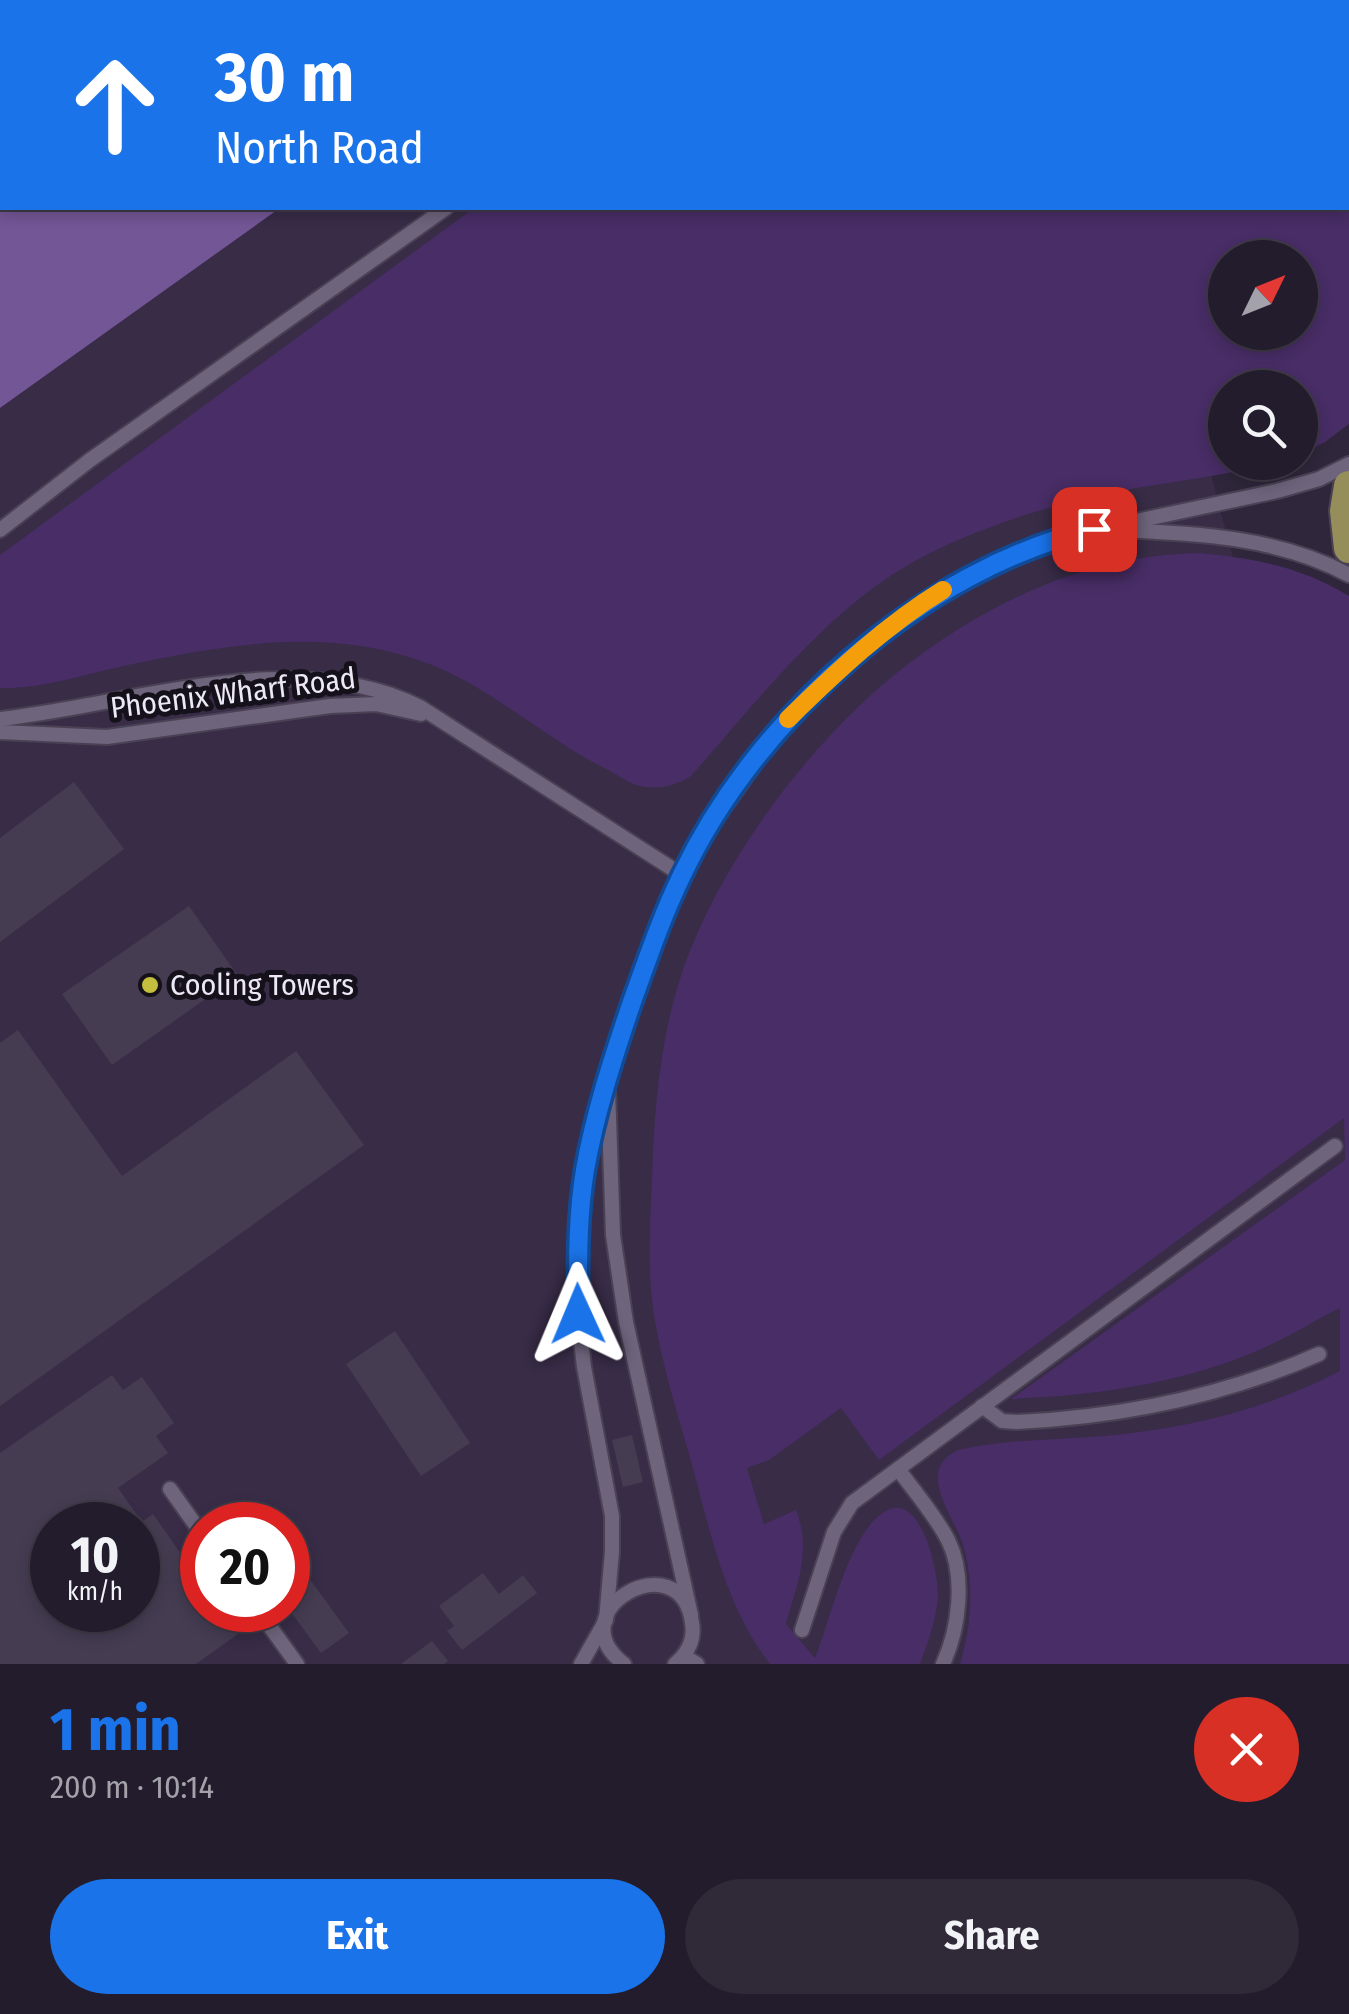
<!DOCTYPE html>
<meta charset="utf-8">
<style>
:root{--surface:#231c2c;--page:#2f2938;--text:#f1f3f6;--muted:#a3a1a9;--line:#403a48;--accent:#1a73e8}
body{margin:0;font-family:"Fira Sans Condensed",sans-serif;background:var(--page);color:var(--text);height:100vh;display:flex;flex-direction:column;font-size:38px;white-space:nowrap}
*{box-sizing:border-box;margin:0}
p{font-size:32px;color:var(--muted)}
.icon{flex:none;width:55px;height:55px;fill:none;stroke:currentColor;stroke-width:2;stroke-linecap:round;stroke-linejoin:round}
.map{position:relative;height:1664px;overflow:hidden}
.side{display:flex;flex-direction:column;background:var(--surface);flex:1}
.side>*{flex:none}
.banner{position:absolute;left:0px;top:0px;width:1350px;height:210px;box-shadow:0 5px 15px #0003,0 0 0 2px var(--line);background:#1a73e8;color:#fff;overflow:hidden}
.needle{width:65px;rotate:47deg}
.fabs{position:absolute;left:1208px;top:240px;display:grid;gap:20px}
.fabs a{display:grid;place-items:center;width:110px;height:110px;border-radius:50%;background:var(--surface);box-shadow:0 5px 15px #0003,0 0 0 2px var(--line);font-size:50px}
.speed{position:absolute;left:30px;top:1502px;display:flex;gap:20px;font-size:50px;font-weight:700;text-align:center}
.speed>*{display:grid;place-content:center;width:130px;height:130px;border-radius:50%;background:var(--surface);box-shadow:0 5px 15px #0003,0 0 0 2px var(--line);line-height:1}
.speed small{font-size:25px;font-weight:400}
.speed .limit{border:15px solid #d22;background:#fff;color:#111}
.pin{position:absolute;display:grid;place-items:center;width:85px;height:85px;color:#fff;margin:-42px;border-radius:20px;box-shadow:0 5px 15px #0006}
.me{position:absolute;width:110px;margin:-55px;rotate:359deg;stroke-linejoin:round;filter:drop-shadow(0 0 8px #0008)}
.turn{display:flex;align-items:center;gap:35px;height:210px;padding:0 50px;font-size:45px}
.turn .icon{width:130px;height:130px;stroke-width:2.5}
.turn b{display:block;font-size:70px;line-height:85px}
.round{display:grid;place-items:center;flex:none;width:105px;height:105px;border-radius:52px;background:var(--page)}
.headline{display:flex;align-items:center;justify-content:space-between;height:170px;padding:0 50px}
h1{font-size:60px;font-weight:700;line-height:75px;color:var(--accent)}
.action{display:flex;gap:20px;margin-top:auto;padding:20px 50px}
.action a{flex:1;height:115px;border-radius:60px;background:var(--accent);color:#fff;font-size:40px;font-weight:700;line-height:115px;text-align:center}
.action a+a{background:var(--page);color:var(--text)}
.map>svg:first-child{display:block}
.built{fill:#382c47;fill-rule:evenodd}
.green{fill:#482d66;fill-rule:evenodd}
.water{fill:#735696}
.building{fill:#453c52;fill-rule:evenodd}
.lines{fill:none;stroke-linecap:round;stroke-linejoin:round}
.lane-casing{stroke:#4a4254;stroke-width:18}
.primary-casing{stroke:#4a4254;stroke-width:34}
.lane{stroke:#6e647c;stroke-width:14}
.primary{stroke:#968e5a;stroke-width:30}
.route-casing{stroke:#114b97;stroke-width:25}
.route{stroke:#1a73e8;stroke-width:18}
.slow{stroke:#f59e0b;stroke-width:18}
.poi-dot{fill:#c4bd3e;stroke:#15111a;stroke-width:4}
.labels{text-anchor:middle;dominant-baseline:central;stroke-width:10;stroke-linejoin:round;paint-order:stroke}
.street-label{font-size:30px;fill:#ede8f6;stroke:#15111a}
.poi-label{font-size:30px;fill:#ede8f6;stroke:#15111a;text-anchor:start}
</style>
<div class="map">
<svg width="1349" height="1664" viewBox="0 0 1349 1664">
<rect width="100%" height="100%" fill="#2f263b"/>
<path class="built" d="M280,208H1289L1225,258L1196,419L1249,618L1345,803V1160L1341,1370L1238,1664H0V408ZM52,1525H138V1610H52ZM202,1525H288V1610H202Z"/>
<g class="green">
<path d="M765,0H1349V424L1325,442L1300,455V388H1225V462L1275,463C1216,478 1155,483 1095,496C1036,509 955,536 903,568C822,617 753,706 691,776C675,786 659,790 640,786C629,783 617,775 606,769C545,739 492,688 429,664C329,626 229,644 128,665C86,674 43,689 0,688V555L474,208H1348V2H762ZM1225,258H1300V332H1225Z"/>
<path d="M1199,553C1254,558 1301,567 1349,596V1664H960C972,1624 975,1579 961,1539C953,1519 935,1494 938,1472C940,1462 949,1454 958,1450C1005,1439 1056,1440 1104,1436C1189,1428 1265,1410 1340,1371V1308C1317,1319 1296,1333 1272,1344C1190,1383 1100,1395 1011,1399L1345,1160L1344,1118L879,1460L841,1408L769,1460L747,1468L764,1524L796,1510C812,1552 797,1583 786,1624L815,1658C830,1621 847,1540 881,1514C920,1484 939,1572 938,1597C936,1621 928,1642 920,1664H770C725,1606 710,1531 691,1461C677,1413 662,1365 654,1315C647,1270 650,1224 652,1179C654,1114 659,1048 678,985C714,868 811,738 908,664C994,599 1090,555 1199,553Z"/>
</g>
<polygon class="water" points="0,0 572,0 2,2 2,208 280,208 0,408"/>
<g class="building">
<polygon points="74,782 124,849 0,942 0,838"/>
<polygon points="189,906 238,976 112,1065 62,994"/>
<polygon points="18,1030 122,1176 296,1051 364,1145 0,1406 0,1043"/>
<polygon points="395,1331 470,1443 421,1476 346,1364"/>
<path d="M112,1375L123,1390L142,1377L174,1423L156,1436L168,1453L118,1488L142,1522L153,1514L202,1584V1610H221L238,1634L196,1664H0V1453ZM52,1525H138V1610H52Z"/>
<polygon points="632,1435 643,1482 623,1487 612,1440"/>
<polygon points="288,1549 349,1633 321,1653 288,1608"/>
<polygon points="483,1573 499,1594 523,1575 537,1593 462,1650 447,1631 454,1626 439,1606"/>
<polygon points="432,1641 448,1661 444,1664 401,1664"/>
</g>
<g class="lines">
<defs>
<g id="lane">
<polyline points="733,2 736,0"/>
<polyline points="0,530 90,460 446,208"/>
<path d="M1117,530C1195,533 1279,537 1349,575"/>
<path d="M0,719C129,705 296,644 420,707L682,875"/>
<polyline points="0,732 107,737 330,706 376,704 421,714"/>
<polyline points="608,1089 613,1235 626,1322 691,1615"/>
<path d="M982,1406L1002,1421L1017,1422C1121,1417 1224,1396 1319,1354"/>
<path d="M898,1469C915,1492 935,1515 948,1540C966,1576 959,1629 943,1664"/>
<polyline points="170,1489 202,1534"/>
<polyline points="258,1610 297,1664"/>
<polyline points="802,1630 834,1532 852,1503 1335,1146"/>
<polyline points="684,1656 697,1664"/>
<polyline points="581,1664 606,1620 612,1552 612,1516 584,1367 578,1315 579,1227 584,1174 608,1072 638,985 682,875 704,836 781,727 830,677 915,607 955,583 1052,539 1277,491 1319,479 1349,464"/>
<path d="M624,1664C555,1611 681,1540 692,1623C695,1640 688,1653 675,1664"/>
</g>
<polyline id="primary" points="1349,486 1345,511 1349,548"/>
</defs>
<use href="#lane" class="lane-casing"/>
<use href="#primary" class="primary-casing"/>
<use href="#lane" class="lane"/>
<use href="#primary" class="primary"/>
</g>
<g class="lines">
<defs>
<path id="route" d="M578,1314C578,1267 577,1218 585,1170C595,1113 613,1058 632,1002C647,960 662,916 682,875C756,718 923,569 1094,529"/>
</defs>
<use href="#route" class="route-casing"/>
<use href="#route" class="route"/>
<path class="slow" d="M788,719C836,672 886,625 943,590"/>
</g>
<circle class="poi-dot" cx="150" cy="985" r="10"/>
<g class="labels">
<g class="street-label">
<text transform="translate(233 693) rotate(-7)">Phoenix Wharf Road</text>
</g>
<g class="poi-label">
<text x="170" y="985">Cooling Towers</text>
</g>
</g>
</svg>
<div class="fabs">
<a><svg class="needle" viewBox="-14 -14 28 28"><path d="M0-13l5 13h-10z" fill="#e53935"/><path d="M0 13l5-13h-10z" fill="#a3a1a9"/></svg></a>
<a><svg class="icon" aria-label="search" viewBox="0 0 24 24"><circle cx="10" cy="10" r="6"/><path d="M15 15l6 6"/></svg></a>
</div>
<div class="speed"><div>10<small>km/h</small></div><div class="limit">20</div></div>
<div class="pin" style="left:1094px;top:529px;background:#d93025"><svg class="icon" aria-label="arrive" viewBox="0 0 24 24"><path d="M6 21V4h12l-3 4 3 4H6"/></svg></div>
<svg class="me" style="left:578px;top:1314px" viewBox="-20 -20 40 40"><path d="M0-17L14 15 0 8-14 15z" fill="#1a73e8" stroke="#fff" stroke-width="4"/></svg>
<div class="banner">
<div class="turn"><svg class="icon" aria-label="ahead" viewBox="0 0 24 24"><path d="M12 20V5M6 11l6-6 6 6"/></svg><div><b>30 m</b>North Road</div></div>
</div>
</div>
<section class="side">
<div class="headline"><div><h1>1 min</h1><p>200 m · 10:14</p></div><a class="round" style="background:#d93025;color:#fff"><svg class="icon" aria-label="close" viewBox="0 0 24 24"><path d="M6 6l12 12M18 6L6 18"/></svg></a></div>
<div class="action"><a>Exit</a><a>Share</a></div>
</section>
